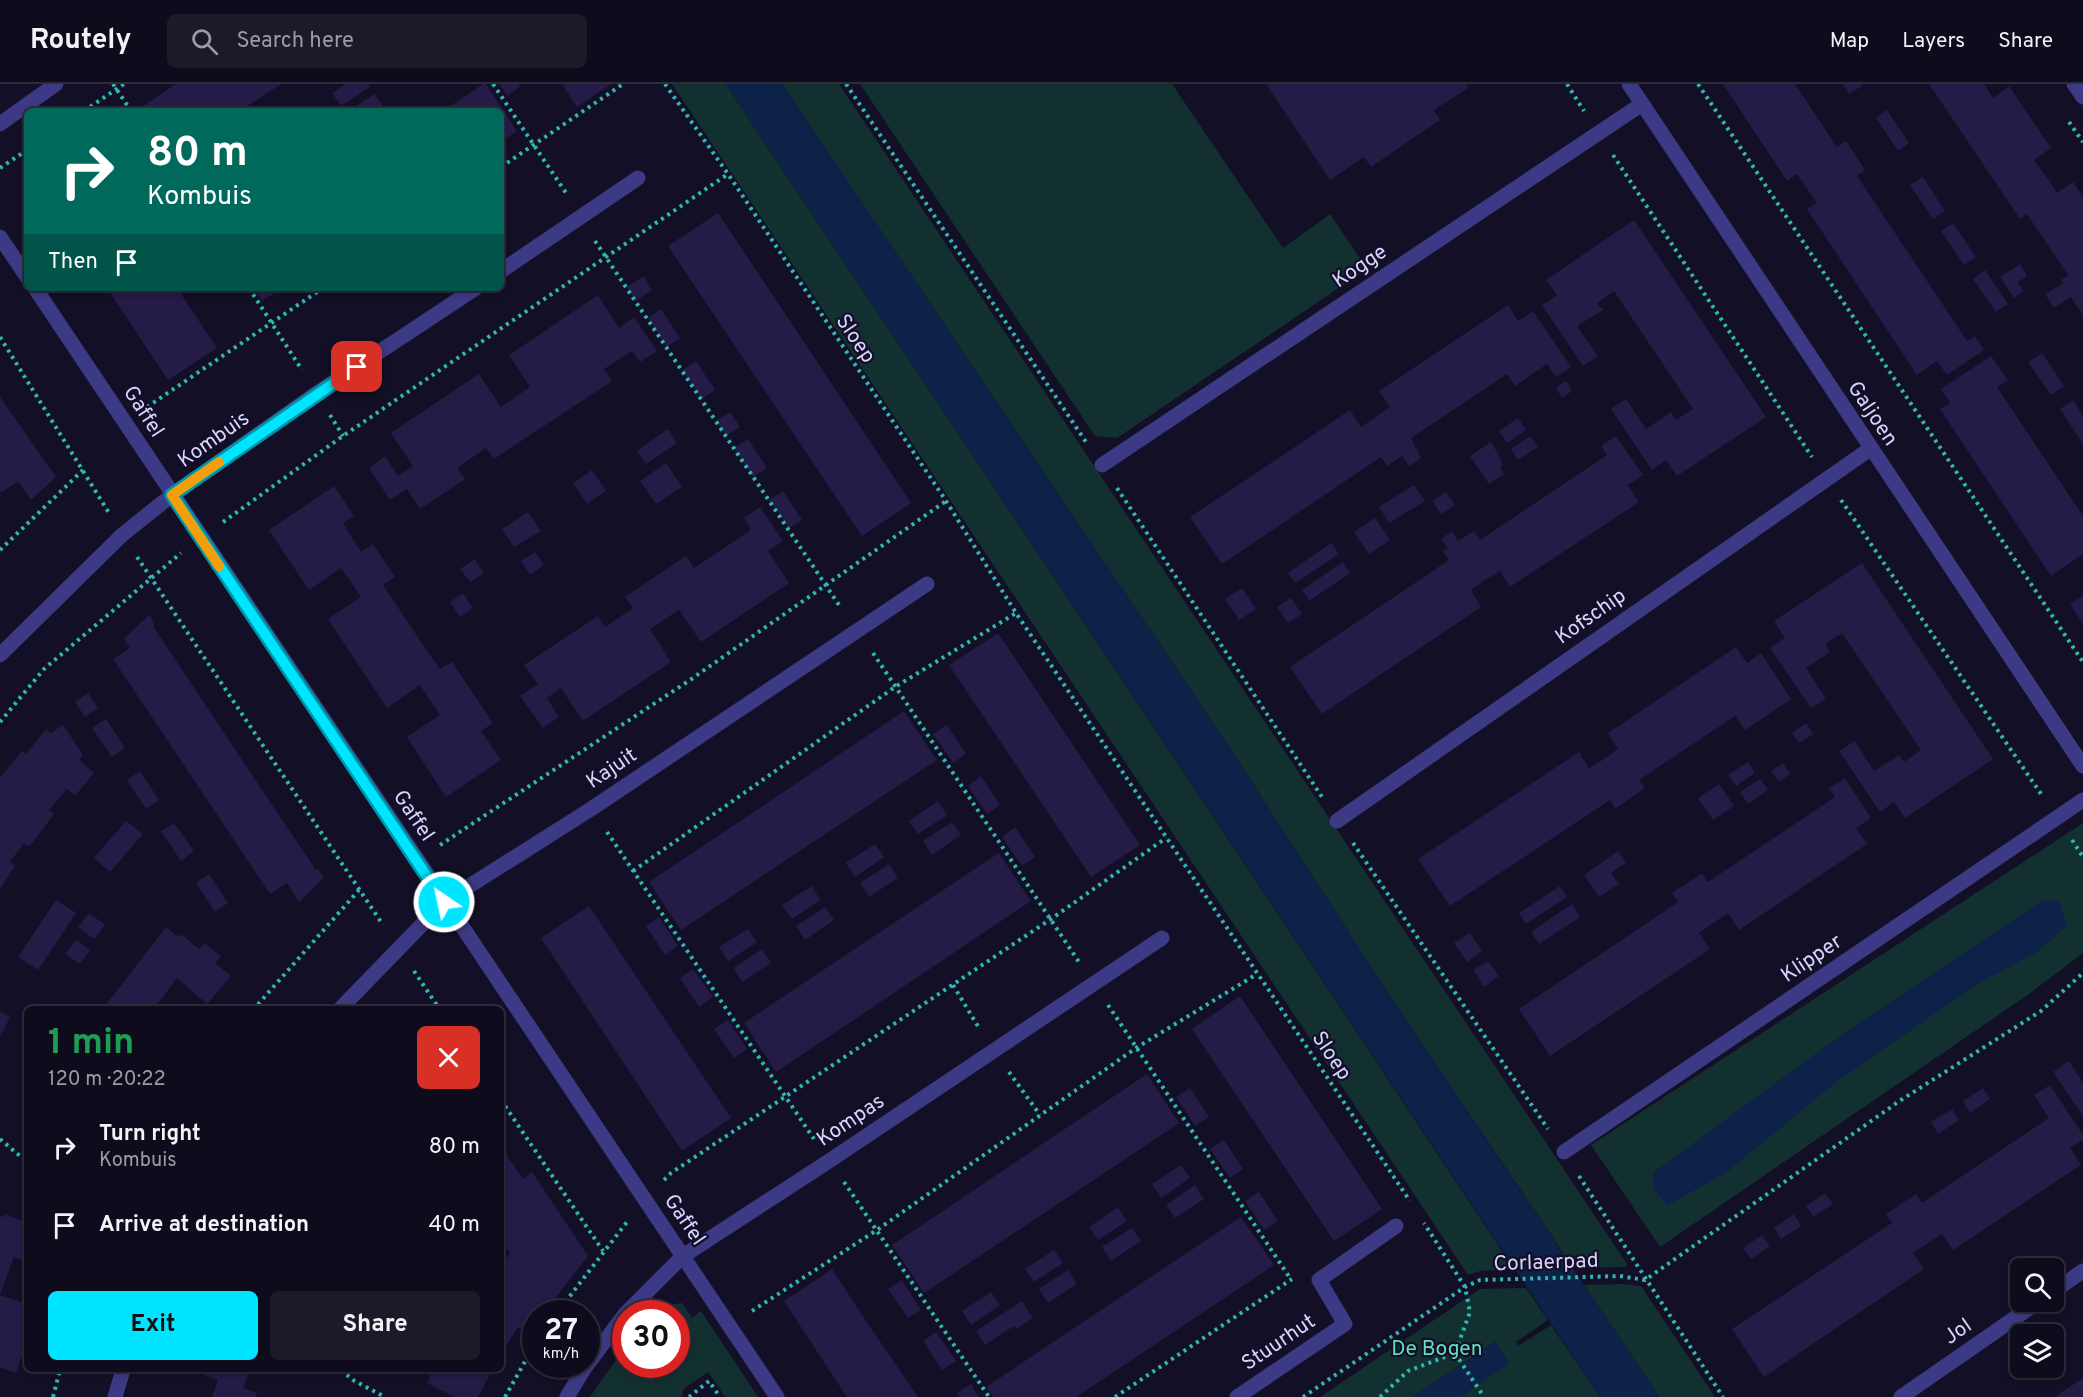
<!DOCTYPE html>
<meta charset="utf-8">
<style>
:root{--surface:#0e0b1c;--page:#1c1929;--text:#f1f3f6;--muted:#9b9ba3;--line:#2e2b3b;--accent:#00e5ff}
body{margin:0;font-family:Overpass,sans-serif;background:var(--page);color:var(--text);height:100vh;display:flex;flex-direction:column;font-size:22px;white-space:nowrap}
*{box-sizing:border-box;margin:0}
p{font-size:20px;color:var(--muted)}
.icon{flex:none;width:33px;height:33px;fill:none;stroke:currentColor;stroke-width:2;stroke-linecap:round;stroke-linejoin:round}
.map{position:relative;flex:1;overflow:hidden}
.details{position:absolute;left:24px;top:922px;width:480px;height:366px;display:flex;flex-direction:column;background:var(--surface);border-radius:9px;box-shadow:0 3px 9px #0003,0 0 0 2px var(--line)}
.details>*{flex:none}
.guide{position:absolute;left:24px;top:24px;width:480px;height:183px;border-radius:9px;box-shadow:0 3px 9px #0003,0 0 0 2px var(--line);background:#00695c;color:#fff;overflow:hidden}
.buttons{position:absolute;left:2010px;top:1174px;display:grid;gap:12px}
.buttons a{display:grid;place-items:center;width:54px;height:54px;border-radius:9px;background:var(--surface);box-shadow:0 3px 9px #0003,0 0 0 2px var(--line);font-size:30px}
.speed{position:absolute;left:522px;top:1216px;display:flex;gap:12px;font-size:30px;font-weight:700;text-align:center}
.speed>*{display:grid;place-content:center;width:78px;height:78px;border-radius:50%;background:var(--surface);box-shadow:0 3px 9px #0003,0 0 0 2px var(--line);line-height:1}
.speed small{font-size:15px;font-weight:400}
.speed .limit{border:9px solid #d22;background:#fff;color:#111}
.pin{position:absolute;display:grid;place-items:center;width:51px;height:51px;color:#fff;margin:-26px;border-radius:12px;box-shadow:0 3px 9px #0006}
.me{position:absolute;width:66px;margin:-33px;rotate:326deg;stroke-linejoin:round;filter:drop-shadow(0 0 4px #0008)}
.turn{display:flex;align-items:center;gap:21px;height:126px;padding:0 24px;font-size:27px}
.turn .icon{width:78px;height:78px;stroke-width:2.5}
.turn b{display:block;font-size:42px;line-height:51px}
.then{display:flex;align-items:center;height:57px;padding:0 24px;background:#0003;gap:12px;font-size:22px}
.round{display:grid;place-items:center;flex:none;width:63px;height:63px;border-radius:9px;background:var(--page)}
.summary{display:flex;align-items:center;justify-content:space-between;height:102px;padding:0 24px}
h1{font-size:36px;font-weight:700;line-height:45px;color:#1e9e55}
.button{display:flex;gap:12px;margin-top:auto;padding:12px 24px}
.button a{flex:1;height:69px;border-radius:9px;background:var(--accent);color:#111;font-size:24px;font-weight:700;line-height:69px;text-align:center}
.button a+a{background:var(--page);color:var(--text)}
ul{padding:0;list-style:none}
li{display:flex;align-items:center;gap:18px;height:78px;padding:0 24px}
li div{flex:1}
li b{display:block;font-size:22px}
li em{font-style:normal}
header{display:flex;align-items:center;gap:36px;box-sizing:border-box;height:84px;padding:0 30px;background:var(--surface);border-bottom:2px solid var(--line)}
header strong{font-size:28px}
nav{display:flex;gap:33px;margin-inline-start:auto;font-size:21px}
.search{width:420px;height:54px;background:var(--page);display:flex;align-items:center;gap:15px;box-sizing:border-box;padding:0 21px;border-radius:9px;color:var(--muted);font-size:22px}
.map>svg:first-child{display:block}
.green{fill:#12302f}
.water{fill:#0c2248}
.building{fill:#241b47}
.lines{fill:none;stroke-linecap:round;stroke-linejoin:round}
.path{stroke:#2fb8b0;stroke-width:4;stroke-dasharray:3 4.5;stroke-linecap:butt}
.minor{stroke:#3d3a85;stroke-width:15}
.route-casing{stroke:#0095a6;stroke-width:15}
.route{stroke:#00e5ff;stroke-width:10}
.slow{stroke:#f59e0b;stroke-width:10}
.labels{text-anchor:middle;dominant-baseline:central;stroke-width:4.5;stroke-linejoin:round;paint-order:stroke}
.street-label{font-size:21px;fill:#d9d4ff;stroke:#130f26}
.park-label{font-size:21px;fill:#5fe0c0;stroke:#130f26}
</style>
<header>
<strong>Routely</strong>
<div class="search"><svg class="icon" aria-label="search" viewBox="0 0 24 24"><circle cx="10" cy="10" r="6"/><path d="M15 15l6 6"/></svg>Search here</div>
<nav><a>Map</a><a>Layers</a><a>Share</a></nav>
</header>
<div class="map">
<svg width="2083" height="1313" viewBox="0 0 2083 1313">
<rect width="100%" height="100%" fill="#130f26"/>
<g class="green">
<polygon points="672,0 726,0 1514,1185 1480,1187 1468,1191"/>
<polygon points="782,0 839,0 1627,1180 1625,1183 1573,1184 1384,903 1231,666"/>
<polygon points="860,0 1172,0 1283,164 1330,130 1367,185 1117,354 1095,352"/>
<polygon points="2083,739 2083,869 2029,910 1660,1163 1591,1061"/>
<polygon points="1622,1200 1641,1202 1715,1313 1659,1313 1584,1201"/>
<polygon points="1526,1204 1548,1236 1516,1258 1518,1262 1551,1241 1600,1313 1460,1313 1509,1279 1495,1258 1413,1313 1320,1313 1480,1205"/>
<polygon points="682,1219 692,1234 701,1227 758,1313 725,1313 708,1288 683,1305 682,1313 590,1313 625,1263 626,1281 676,1281 676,1230 651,1230 656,1223"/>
</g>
<g class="water">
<polygon points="726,0 782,0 1231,666 1384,903 1659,1313 1600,1313"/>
<polygon points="2043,816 2059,817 2067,841 2039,867 1979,899 1836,998 1727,1088 1668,1121 1654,1106 1653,1089 1833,957"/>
<polygon points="1495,1258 1510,1279 1460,1313 1413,1313"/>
</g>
<g class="building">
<polygon points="176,0 281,0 240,27 136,27"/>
<polygon points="346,0 368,0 370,3 341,22 332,9"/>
<polygon points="483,0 486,0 517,47 501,58 501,27 443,27"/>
<polygon points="499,0 518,0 520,3 507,12"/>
<polygon points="562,0 611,0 577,23"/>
<polygon points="1266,0 1466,0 1468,4 1434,26 1440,36 1371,83 1364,73 1330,96"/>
<polygon points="1723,0 1795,0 1837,63 1846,57 1856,72 1865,86 1857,92 1967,257 1975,252 1984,266 1947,291 1937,277 1917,291 1807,125 1817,119 1797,90 1787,97"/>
<polygon points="1843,0 1861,0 1862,2 1849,10"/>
<polygon points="1929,0 1984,0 1993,14 2009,2 2051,64 2034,76 2046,92 2057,109 2073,98 2083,113 2083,231 2071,213 2054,224 2045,210 2063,199 2061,196 2068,191 2027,130 2020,135"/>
<polygon points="374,10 384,23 378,27 349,27"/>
<polygon points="1887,26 1909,59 1898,67 1876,34"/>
<polygon points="1923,93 1945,127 1933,135 1910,101"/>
<polygon points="718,129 911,419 862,452 668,162"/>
<polygon points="1634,136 1766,333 1677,392 1666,376 1652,386 1611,325 1626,315 1646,345 1671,328 1676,336 1693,325 1614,207 1597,219 1603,226 1577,242 1598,272 1583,282 1542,221 1557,211 1546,196"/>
<polygon points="1953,139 1976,173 1964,181 1941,147"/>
<polygon points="2020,180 2027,192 2018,198 2023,207 2014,214 2000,193"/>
<polygon points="1985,186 2008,220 1996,228 1973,195"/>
<polygon points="644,192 652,206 636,217 627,203"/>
<polygon points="107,204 177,204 217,264 168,296"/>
<polygon points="253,204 282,204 262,217"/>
<polygon points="598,211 619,244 634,233 657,267 640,278 632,267 604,285 612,297 494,375 486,364 457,384 465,395 420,425 407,405 390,416 369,384 385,372 398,392 413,382 391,349 479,290 501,323 530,303 509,271"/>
<polygon points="1508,221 1518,237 1533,227 1571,283 1556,293 1547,280 1515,302 1507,290 1411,354 1421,374 1409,382 1402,372 1387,382 1381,373 1222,480 1190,433 1350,326 1361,343 1390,323 1379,307"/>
<polygon points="661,225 680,254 667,263 648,234"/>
<polygon points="2042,269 2064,302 2051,311 2028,278"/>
<polygon points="1991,272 2008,296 1997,303 2083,432 2083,470 2051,492 1940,325 1950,319 1941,305"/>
<polygon points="696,277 715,306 702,315 682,286"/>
<polygon points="1566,297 1572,307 1562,314 1556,304"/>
<polygon points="0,313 56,393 31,416 18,397 1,409 0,406"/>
<polygon points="2073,316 2083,332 2083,360 2060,325"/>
<polygon points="730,328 740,343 726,352 716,337"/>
<polygon points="1518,334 1526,346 1507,359 1499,347"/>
<polygon points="668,345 677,359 646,380 637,367"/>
<polygon points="1530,352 1538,363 1518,376 1511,365"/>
<polygon points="1616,352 1643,391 1628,401 1639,418 1510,503 1500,487 1485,496 1471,506 1481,523 1322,630 1290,583 1449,476 1443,467 1448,464 1441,455 1452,447 1458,457 1474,447 1480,456 1607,371 1601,362"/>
<polygon points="748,355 767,384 753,393 734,364"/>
<polygon points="1491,358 1498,370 1503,381 1500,384 1504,390 1489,400 1470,372"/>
<polygon points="666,379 682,403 656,420 640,397"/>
<polygon points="592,386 606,407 587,420 573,399"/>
<polygon points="1414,401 1425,417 1389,439 1379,423"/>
<polygon points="334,402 354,432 343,439 361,468 373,460 395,493 383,501 421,558 440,585 452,578 493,639 481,647 501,676 446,713 407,653 440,631 420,601 387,624 328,535 361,513 351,498 341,484 309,506 269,446"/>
<polygon points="783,407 802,436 789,444 769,416"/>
<polygon points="1446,408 1455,421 1441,430 1432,417"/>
<polygon points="760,423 783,457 768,467 789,499 701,558 679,526 650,545 671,578 583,637 561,604 547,614 559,633 543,644 520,612 538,600 524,581 598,532 605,543 633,524 625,513 686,472 694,484 751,446 744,434"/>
<polygon points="528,428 541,447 514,463 502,445"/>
<polygon points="1375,434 1390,456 1369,470 1354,448"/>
<polygon points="1331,459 1339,470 1295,499 1288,489"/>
<polygon points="535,468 544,481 530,491 521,477"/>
<polygon points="475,475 484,489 470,498 460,485"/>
<polygon points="1343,478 1350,489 1309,517 1302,506"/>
<polygon points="1862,479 1993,675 1905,734 1894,718 1880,728 1839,667 1855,657 1874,687 1899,671 1904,678 1921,666 1842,549 1825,560 1830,568 1806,584 1826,615 1811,624 1770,564 1785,554 1774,537"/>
<polygon points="1242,504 1256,525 1239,536 1225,515"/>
<polygon points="463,509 473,524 460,533 450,518"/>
<polygon points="2083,512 2083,540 2070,520"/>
<polygon points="1291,514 1302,530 1288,539 1277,523"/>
<polygon points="149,531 155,540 153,542 260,703 316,786 318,785 324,794 299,818 287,799 270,810 113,575 130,564 124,555"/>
<polygon points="998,549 1140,761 1091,793 949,581"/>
<polygon points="1736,563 1747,579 1761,569 1791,615 1745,646 1735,632 1639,696 1645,704 1615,725 1610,716 1450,822 1418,775 1579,668 1589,684 1604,675 1618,665 1608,649"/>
<polygon points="88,609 98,624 85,633 75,618"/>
<polygon points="904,627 937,676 681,846 649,798"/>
<polygon points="106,635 125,664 112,673 92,644"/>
<polygon points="1806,639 1813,650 1799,659 1792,649"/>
<polygon points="63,641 83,671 79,676 94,689 75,712 67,705 49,726 54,730 29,763 24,759 10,778 15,782 0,805 0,694 22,667 26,670 46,645 51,649"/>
<polygon points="947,641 966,670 953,679 933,650"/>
<polygon points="1748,678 1755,689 1736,702 1728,691"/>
<polygon points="1783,679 1790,690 1779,698 1771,687"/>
<polygon points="140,687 159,716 146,725 127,696"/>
<polygon points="981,692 1000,721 987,730 968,702"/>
<polygon points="1845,694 1871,734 1856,744 1867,760 1739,846 1728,829 1713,839 1699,849 1710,865 1550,972 1519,925 1678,818 1672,809 1702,789 1708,798 1835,713 1829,704"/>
<polygon points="1760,695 1768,706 1748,720 1740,708"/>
<polygon points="1719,700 1734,722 1713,736 1698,714"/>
<polygon points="938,717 947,731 918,750 909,737"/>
<polygon points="126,737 143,750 110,788 94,774"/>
<polygon points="952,738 961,751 932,771 923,757"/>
<polygon points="174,739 194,767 181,777 161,747"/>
<polygon points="1015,743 1035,773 1022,782 1002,753"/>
<polygon points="875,760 884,773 855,793 846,779"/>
<polygon points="1618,767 1626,779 1611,789 1619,800 1599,813 1584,791"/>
<polygon points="999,769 1031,817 776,988 744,939"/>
<polygon points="889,780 898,794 869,813 860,799"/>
<polygon points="209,790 228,819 215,828 196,799"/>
<polygon points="812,802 820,816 792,835 782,821"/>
<polygon points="1560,802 1567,813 1526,840 1519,829"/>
<polygon points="56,816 76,829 38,886 18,873"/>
<polygon points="1572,820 1580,833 1539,860 1531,848"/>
<polygon points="589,822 731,1034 682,1067 541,854"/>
<polygon points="825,823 834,836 805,856 796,842"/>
<polygon points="89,829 105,841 94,855 78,843"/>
<polygon points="659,833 678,862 665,871 646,842"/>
<polygon points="166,843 178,853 181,850 199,865 204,859 221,872 215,879 231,892 207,920 177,894 153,926 102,926"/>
<polygon points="748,845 757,858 728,877 719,863"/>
<polygon points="1470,849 1482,867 1467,878 1454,859"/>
<polygon points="76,856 90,866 80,880 65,870"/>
<polygon points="762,865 771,879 742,898 733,884"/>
<polygon points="1488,877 1499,892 1484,903 1473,886"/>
<polygon points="693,885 713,913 699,923 680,894"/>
<polygon points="1240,912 1382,1125 1334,1157 1192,945"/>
<polygon points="0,928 10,933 0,953"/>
<polygon points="728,936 747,965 734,974 714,945"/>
<polygon points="2069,977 2083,999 2083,1032 2053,988"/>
<polygon points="1147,990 1179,1039 924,1209 892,1161"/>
<polygon points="2050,1001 2083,1051 2083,1056 2070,1064 2081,1081 1953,1166 1942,1150 1913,1169 1924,1185 1764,1293 1732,1245 1892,1139 1886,1130 1916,1110 1922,1119 2049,1034 2034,1011"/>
<polygon points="1190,1004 1209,1033 1195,1042 1176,1013"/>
<polygon points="1983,1004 1990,1015 1970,1029 1963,1017"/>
<polygon points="1952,1025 1959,1036 1938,1050 1931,1038"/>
<polygon points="1224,1056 1243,1085 1230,1094 1210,1065"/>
<polygon points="501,1063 523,1095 532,1088 588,1172 543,1230 536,1230 536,1239 527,1250 518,1243 501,1270 501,1182 510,1169 501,1155"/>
<polygon points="1181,1081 1190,1094 1161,1114 1152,1100"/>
<polygon points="1195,1101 1204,1115 1175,1134 1166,1121"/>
<polygon points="1259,1108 1278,1137 1264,1146 1245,1117"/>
<polygon points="1825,1109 1833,1120 1813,1133 1806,1122"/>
<polygon points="1118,1123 1127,1137 1098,1156 1089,1143"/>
<polygon points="5,1130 27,1139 27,1178 14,1173 0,1210 0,1132 4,1133"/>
<polygon points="1794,1130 1801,1142 1781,1155 1774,1144"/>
<polygon points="1241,1133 1274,1181 1076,1313 993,1313 986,1303"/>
<polygon points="1132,1144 1141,1157 1111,1177 1102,1163"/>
<polygon points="1762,1151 1770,1162 1751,1175 1743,1164"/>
<polygon points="1054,1166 1063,1179 1034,1198 1025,1185"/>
<polygon points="832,1185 868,1240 918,1313 847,1313 837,1298 784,1217"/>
<polygon points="1068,1186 1077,1200 1048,1219 1039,1205"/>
<polygon points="902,1196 921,1226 908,1234 888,1205"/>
<polygon points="991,1208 1000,1221 971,1241 962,1227"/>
<polygon points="0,1211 27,1220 27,1255 16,1289 0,1283"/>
<polygon points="1022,1217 1033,1234 1016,1245 1014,1242 985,1261 976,1247"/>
<polygon points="936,1248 956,1277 942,1286 923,1257"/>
<polygon points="192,1286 250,1286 243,1304 257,1309 256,1313 212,1313 218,1296"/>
<polygon points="433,1286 492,1286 478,1313 455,1313 427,1299"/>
<polygon points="2083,1294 2083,1313 2055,1313"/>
<polygon points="971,1300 979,1313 960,1313 957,1309"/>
</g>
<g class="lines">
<g class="path">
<polyline points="113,0 131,27"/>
<polyline points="493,0 566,109"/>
<polyline points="665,0 728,90 946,417 1016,529 1410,1117"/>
<polyline points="846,0 1086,358"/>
<polyline points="1567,0 1584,27"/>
<polyline points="1698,0 2083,578"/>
<polyline points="84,27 124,0"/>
<polyline points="2069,38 2083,58"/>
<polyline points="1613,71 1812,373"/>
<polyline points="501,83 623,0"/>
<polyline points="0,84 27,66"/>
<polyline points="595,157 841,524"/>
<polyline points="249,204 302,286"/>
<polyline points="0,253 109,429"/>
<polyline points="147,323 323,204"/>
<polyline points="330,331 343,352"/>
<polyline points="1117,404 1322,713"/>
<polyline points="1841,416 2041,710"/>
<polyline points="223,438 343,352 728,90"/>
<polyline points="0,466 83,386"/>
<polyline points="137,473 383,841"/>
<polyline points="873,569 1079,878"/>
<polyline points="0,638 44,585 181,469"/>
<polyline points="607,748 814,1055"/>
<polyline points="2072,756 2083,773"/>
<polyline points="1353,759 1548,1045"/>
<polyline points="440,761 690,596 946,417"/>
<polyline points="633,787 895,603 1016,529"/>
<polyline points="414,887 440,926"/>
<polyline points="953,901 979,944"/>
<polyline points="1108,921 1290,1194"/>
<polyline points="253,926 359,806"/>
<polyline points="1009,988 1040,1031"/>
<polyline points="501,1016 603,1167"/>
<polyline points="0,1055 27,1078"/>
<polyline points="1579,1092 1723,1313"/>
<polyline points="664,1096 671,1089 1051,835 1166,754"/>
<polyline points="844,1098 989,1313"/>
<polyline points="752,1227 877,1146 1136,964 1257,890"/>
<polyline points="556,1230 627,1138"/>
<polyline points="1455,1269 1484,1313"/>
<polyline points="341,1286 353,1296 385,1313"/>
<polyline points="53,1313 60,1286"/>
<polyline points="505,1313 536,1258"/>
<polyline points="689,1313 709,1297 720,1313"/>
<polyline points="1115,1313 1292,1195"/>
<polyline points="1303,1313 1465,1203 1480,1196 1620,1192 1645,1196 1901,1016 2041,927 2083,889"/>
<polyline points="1380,1313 1408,1287 1455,1269 1470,1228 1465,1203 1424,1139"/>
</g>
<g class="minor">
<polyline points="1629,0 2083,682"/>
<polyline points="2074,0 2083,13"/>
<polyline points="0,40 56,0"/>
<polyline points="0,153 27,193"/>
<polyline points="501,187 638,94"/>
<polyline points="35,204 777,1313"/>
<polyline points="1102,381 1642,20"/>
<polyline points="0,571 122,451 172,411 317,309 476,204"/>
<polyline points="1337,737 1870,365"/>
<polyline points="339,926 444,818 591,725 927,500"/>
<polyline points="1564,1068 2083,716"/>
<polyline points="2054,1207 2083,1187"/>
<polyline points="115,1313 123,1286"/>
<polyline points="567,1313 584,1285 625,1230 683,1172 829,1077 1162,854"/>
<polyline points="1237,1313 1345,1240 1319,1196 1396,1142"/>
<polyline points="1901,1313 2038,1218"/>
</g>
</g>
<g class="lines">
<defs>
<polyline id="route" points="357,283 172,411 444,818"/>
</defs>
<use href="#route" class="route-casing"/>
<use href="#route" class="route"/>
<polyline class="slow" points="219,482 172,411 219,378"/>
</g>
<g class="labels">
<g class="street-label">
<text transform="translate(1360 183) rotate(-34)">Kogge</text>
<text transform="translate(855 255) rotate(56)">Sloep</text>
<text transform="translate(143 328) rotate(57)">Gaffel</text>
<text transform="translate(1872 330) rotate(56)">Galjoen</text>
<text transform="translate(214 356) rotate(-35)">Kombuis</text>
<text transform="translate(1591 533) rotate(-35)">Kofschip</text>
<text transform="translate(612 685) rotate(-34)">Kajuit</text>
<text transform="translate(413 732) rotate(56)">Gaffel</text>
<text transform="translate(1812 875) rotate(-34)">Klipper</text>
<text transform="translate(1331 972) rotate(56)">Sloep</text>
<text transform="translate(851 1037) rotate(-34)">Kompas</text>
<text transform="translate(684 1136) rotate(56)">Gaffel</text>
<text transform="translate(1546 1179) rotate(-2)">Corlaerpad</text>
<text transform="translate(1958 1248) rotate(-35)">Jol</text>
<text transform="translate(1279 1259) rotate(-34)">Stuurhut</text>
</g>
<g class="park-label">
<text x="1437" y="1265">De Bogen</text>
</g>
</g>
</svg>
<div class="buttons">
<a><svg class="icon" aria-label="search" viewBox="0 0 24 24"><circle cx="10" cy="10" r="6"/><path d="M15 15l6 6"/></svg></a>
<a><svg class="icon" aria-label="layers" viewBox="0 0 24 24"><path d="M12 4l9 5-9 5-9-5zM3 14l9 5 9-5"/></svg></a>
</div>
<div class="speed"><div>27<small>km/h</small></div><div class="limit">30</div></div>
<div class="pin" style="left:357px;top:283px;background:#d93025"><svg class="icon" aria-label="arrive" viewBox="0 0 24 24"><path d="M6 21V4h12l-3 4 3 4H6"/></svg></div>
<svg class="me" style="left:444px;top:818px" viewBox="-20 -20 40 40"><circle r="17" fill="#00e5ff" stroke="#fff" stroke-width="3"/><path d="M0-11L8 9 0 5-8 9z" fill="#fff"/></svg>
<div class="guide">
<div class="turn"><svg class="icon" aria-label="right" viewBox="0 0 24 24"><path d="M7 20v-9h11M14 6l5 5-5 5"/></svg><div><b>80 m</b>Kombuis</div></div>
<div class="then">Then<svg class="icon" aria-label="arrive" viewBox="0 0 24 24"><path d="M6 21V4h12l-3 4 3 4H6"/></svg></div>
</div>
<section class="details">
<div class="summary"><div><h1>1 min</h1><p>120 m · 20:22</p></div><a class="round" style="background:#d93025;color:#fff"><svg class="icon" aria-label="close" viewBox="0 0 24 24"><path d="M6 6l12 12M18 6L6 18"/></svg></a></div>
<ul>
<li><svg class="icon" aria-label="right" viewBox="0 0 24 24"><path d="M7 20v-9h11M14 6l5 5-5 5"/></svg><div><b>Turn right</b><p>Kombuis</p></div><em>80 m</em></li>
<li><svg class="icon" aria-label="arrive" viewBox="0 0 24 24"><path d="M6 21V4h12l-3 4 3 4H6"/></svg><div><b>Arrive at destination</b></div><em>40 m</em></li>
</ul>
<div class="button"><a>Exit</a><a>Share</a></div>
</section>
</div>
